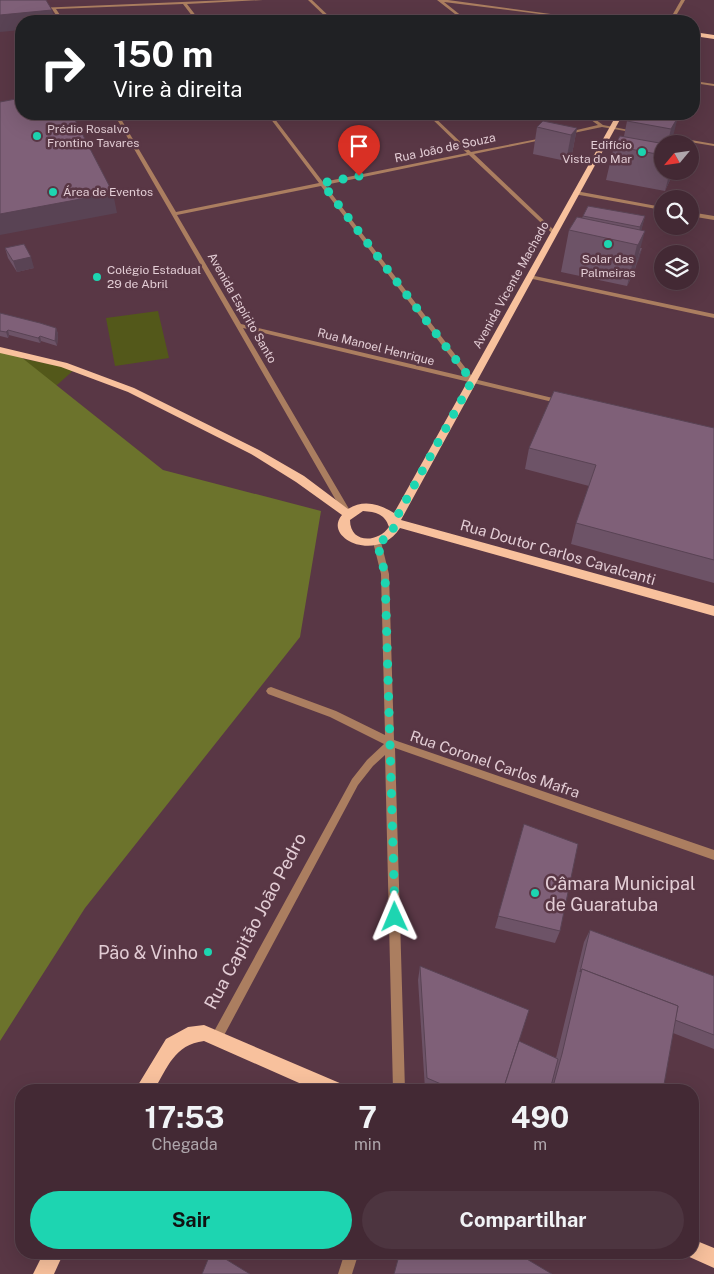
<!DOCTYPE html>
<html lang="pt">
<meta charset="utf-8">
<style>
:root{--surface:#432934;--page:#4d3540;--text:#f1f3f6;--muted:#afa6ac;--line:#5b454f;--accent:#1dd5b1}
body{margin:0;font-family:"Public Sans",sans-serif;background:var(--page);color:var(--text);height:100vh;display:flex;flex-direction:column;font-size:19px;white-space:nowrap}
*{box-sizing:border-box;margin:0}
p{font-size:16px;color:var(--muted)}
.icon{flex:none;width:28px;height:28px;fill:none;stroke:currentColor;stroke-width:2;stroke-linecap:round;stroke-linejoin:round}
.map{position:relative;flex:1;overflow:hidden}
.panel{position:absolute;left:15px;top:1084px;width:684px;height:175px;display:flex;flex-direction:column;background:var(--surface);border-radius:20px;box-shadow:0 5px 20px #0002,0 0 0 1px var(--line)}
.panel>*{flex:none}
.hud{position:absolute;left:15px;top:15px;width:685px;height:105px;border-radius:20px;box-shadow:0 5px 20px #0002,0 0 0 1px var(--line);background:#202124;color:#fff;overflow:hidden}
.needle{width:32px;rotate:241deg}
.controls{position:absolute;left:654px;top:135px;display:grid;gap:10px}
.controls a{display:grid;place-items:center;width:45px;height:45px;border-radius:50%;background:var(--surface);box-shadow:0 5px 20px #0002,0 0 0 1px var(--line);font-size:25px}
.pin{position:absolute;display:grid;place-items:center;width:42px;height:42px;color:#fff;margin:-51px -21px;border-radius:50% 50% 50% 0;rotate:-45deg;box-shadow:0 0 5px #0007}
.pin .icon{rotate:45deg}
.me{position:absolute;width:55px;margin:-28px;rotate:359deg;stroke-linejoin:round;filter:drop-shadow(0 0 4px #0008)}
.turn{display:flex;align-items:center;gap:18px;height:105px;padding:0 15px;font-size:22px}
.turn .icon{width:65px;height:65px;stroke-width:2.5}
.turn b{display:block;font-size:35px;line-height:42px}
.eta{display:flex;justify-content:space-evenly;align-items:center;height:85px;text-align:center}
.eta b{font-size:30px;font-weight:700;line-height:35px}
.action{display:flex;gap:10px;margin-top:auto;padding:10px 15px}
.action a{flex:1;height:58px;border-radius:30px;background:var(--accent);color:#111;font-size:20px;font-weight:700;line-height:58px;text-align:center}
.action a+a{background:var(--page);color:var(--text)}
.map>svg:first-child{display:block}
.green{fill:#53581a}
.forest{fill:#6c732c}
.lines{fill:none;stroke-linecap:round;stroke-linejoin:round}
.minor{fill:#ab7e60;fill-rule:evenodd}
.major{fill:#f8c19d;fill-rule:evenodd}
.wall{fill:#6d5367}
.shaded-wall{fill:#594354}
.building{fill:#7f6078;stroke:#594354}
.route{stroke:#1dd5b1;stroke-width:9;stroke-dasharray:0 16.2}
.poi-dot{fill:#1dd5b1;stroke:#593745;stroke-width:2}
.labels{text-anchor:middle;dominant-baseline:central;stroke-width:5;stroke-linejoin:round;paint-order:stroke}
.far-poi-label{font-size:12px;fill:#e3cdd5;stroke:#593745;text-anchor:start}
.far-street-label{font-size:12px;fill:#e3cdd5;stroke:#593745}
.street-label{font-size:15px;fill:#e3cdd5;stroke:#593745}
.near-poi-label{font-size:18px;fill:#e3cdd5;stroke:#593745;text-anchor:start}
.near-street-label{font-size:18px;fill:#e3cdd5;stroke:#593745}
</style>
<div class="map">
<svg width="714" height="1274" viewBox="0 0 714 1274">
<rect width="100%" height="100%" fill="#593745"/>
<g class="green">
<polygon points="158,311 169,358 115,366 106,318"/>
<polygon points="0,354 75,369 49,392"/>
</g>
<polygon class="forest" points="0,352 21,357 163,470 321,511 300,637 85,908 0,1041"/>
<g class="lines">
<g class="minor">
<polygon points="230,0 263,0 187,4 200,21 196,21 183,4 56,9 64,21 60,21 52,9 37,8"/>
<polygon points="308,0 312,0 334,21 330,21"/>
<polygon points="437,0 448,0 573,17 571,18 444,2 468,21 464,21"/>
<polygon points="681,0 685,0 673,21 669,21"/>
<polygon points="694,81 714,84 714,86 694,83"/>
<path d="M114,114H118L176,212L319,183L267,114H271L323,182L467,153L427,114H431L471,152L548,137V138L546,139L474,154L556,232V234L554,235L469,155L325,185L474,379L561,400L564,402L561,404L243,328L352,514L351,516H345ZM321,186L466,377L241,324L177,215Z"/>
<polygon points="583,114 588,114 603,125 639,132 637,133 602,127 564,135 564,133 598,125"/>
<polygon points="662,135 714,144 714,146 660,137 660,135"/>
<polygon points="576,191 662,207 662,210 574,194 573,193"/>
<polygon points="690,212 714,216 714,220 690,216"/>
<polygon points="530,275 714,314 714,318 528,278 528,276"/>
<polygon points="377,539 381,542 389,574 394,740 714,850 714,860 395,748 405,1090 393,1090 385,755 373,766 358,785 221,1041 217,1043 213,1041 211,1037 352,779 367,760 384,744 330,717 268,694 266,691 268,688 271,687 336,711 385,735 381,574 373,542"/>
<polygon points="345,1252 359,1252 352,1274 338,1274"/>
</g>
<g class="major">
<polygon points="571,15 599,19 602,21 571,19 546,21"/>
<polygon points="694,32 714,35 714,39 694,36"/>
<path d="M617,114H623L401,520L714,606V616L400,528C377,564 322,538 342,515L296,482L251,454L128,392L61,367L0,353V347L67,363L134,388L259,450L304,476L348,509C364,499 379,504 394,513ZM363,511C376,512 385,514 389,527C378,543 350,544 350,520Z"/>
<path d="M204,1025L342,1084L345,1090H315L204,1041C174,1045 168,1067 154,1090H135L166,1039L188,1027Z"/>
<polygon points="692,1239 714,1248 714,1268 685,1255 684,1252 692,1252"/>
<polygon points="44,1252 64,1252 54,1274 33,1274"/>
</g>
</g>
<g class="wall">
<polygon points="675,114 671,144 662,144 662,171 672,171 670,180 665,191 606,180 614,146 624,136 627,121"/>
<polygon points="537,127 577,128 572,154 566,161 533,154"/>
<polygon points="583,216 645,216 641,230 640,248 642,248 634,272 627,286 561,272 569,230 582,218"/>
<polygon points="5,248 34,268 17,272 8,258"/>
<polygon points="0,313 56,328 58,334 57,346 41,341 40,343 9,335 8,338 0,336"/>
<polygon points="714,428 714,583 571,544 576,523 589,486 525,469 529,448"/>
<polygon points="524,824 560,931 555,943 495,928"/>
<polygon points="590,930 714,976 714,1049 673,1033 663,1090 426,1090 425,1089 418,980 420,966 519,1041 556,1058 584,942"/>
</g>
<g class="shaded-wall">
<polygon points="52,10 55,21 21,21 21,30 0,32 0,15"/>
<polygon points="678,117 671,144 667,144 671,129"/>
<polygon points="577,128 572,154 566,161 571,135"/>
<polygon points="670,171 672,171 670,180 665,191"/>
<polygon points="113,193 117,213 0,235 0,214"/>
<polygon points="645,216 638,244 645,231 634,272 627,286 637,245 636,244 640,227"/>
<polygon points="642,248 639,259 636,265 639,254"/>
<polygon points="31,257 34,268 17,272 13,261"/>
<polygon points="56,328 58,334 57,346 55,341"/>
<polygon points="8,330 9,335 8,338 6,332"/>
<polygon points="40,336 41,341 40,343 38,338"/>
</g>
<g class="building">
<polygon points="0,0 46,0 52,10 0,15"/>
<polygon points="21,98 21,114 72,114 113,193 0,214 0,102"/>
<polygon points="634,114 675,114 678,117 671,129 627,121"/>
<polygon points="543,121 577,128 571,135 537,127"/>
<polygon points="620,136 665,144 662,144 662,155 614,146"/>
<polygon points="588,206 645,216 640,227 583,216"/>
<polygon points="577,217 645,231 638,245 569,230"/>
<polygon points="24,244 31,257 13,261 5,248"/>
<polygon points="0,313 40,323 56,328 55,341 40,336 38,338 8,330 6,332 0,331"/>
<polygon points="554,391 714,428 714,560 576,523 596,465 529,448"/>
<polygon points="524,824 578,844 560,931 498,916"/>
<polygon points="590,930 714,976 714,1035 675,1020 678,1006 582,969 580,972"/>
<polygon points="420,966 529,1010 503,1090 455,1090 427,1078"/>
<polygon points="582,969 678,1006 663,1090 552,1090 562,1054"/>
<polygon points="519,1041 558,1059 550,1090 503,1090"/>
<polygon points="211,1252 214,1252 250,1274 202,1274"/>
<polygon points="400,1252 515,1252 552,1274 394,1274"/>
</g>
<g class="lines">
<polyline class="route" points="359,176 322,183 472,381 394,522 393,532 383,540 377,542 385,574 395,917"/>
</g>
<g class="poi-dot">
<circle cx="37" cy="136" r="5"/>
<circle cx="642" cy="152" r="5"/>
<circle cx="53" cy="192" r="5"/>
<circle cx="608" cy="244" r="5"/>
<circle cx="97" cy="277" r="5"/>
<circle cx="535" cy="893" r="5"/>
<circle cx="208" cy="952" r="5"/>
</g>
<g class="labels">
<g class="far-poi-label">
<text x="47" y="129">Prédio Rosalvo<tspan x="47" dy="14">Frontino Tavares</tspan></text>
<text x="632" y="145" text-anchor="end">Edifício<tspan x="632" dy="14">Vista do Mar</tspan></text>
<text x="63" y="192">Área de Eventos</text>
<text x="608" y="259" text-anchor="middle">Solar das<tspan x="608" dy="14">Palmeiras</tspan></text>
<text x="107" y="270">Colégio Estadual<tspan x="107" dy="14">29 de Abril</tspan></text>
</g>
<g class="far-street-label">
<text transform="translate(445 148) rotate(-12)">Rua João de Souza</text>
<text transform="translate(511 285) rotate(-61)">Avenida Vicente Machado</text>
<text transform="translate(242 308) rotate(60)">Avenida Espírito Santo</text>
<text transform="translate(376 347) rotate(14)">Rua Manoel Henrique</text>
</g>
<g class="street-label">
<text transform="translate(558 552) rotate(16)">Rua Doutor Carlos Cavalcanti</text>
<text transform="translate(495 764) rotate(19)">Rua Coronel Carlos Mafra</text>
</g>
<g class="near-poi-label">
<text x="545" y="883">Câmara Municipal<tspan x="545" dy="21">de Guaratuba</tspan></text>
<text x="198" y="952" text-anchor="end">Pão &amp; Vinho</text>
</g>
<g class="near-street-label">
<text transform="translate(255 921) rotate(-62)">Rua Capitão João Pedro</text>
</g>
</g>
</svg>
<div class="controls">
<a><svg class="needle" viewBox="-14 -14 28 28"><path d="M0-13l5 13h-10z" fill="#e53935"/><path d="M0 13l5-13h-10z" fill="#afa6ac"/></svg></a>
<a><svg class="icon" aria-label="search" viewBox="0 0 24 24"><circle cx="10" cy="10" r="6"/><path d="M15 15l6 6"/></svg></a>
<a><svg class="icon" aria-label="layers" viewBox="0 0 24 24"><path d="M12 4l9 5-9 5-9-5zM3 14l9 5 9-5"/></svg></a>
</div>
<div class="pin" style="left:359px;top:176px;background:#d93025"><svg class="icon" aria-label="arrive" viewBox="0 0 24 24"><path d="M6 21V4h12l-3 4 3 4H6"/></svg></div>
<svg class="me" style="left:395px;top:917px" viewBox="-20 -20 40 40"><path d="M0-17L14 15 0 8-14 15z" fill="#1dd5b1" stroke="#fff" stroke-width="4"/></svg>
<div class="hud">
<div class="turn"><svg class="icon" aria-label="right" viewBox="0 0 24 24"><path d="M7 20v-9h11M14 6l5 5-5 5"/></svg><div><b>150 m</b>Vire à direita</div></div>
</div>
<section class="panel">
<div class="eta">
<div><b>17:53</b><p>Chegada</p></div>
<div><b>7</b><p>min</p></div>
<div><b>490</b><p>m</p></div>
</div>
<div class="action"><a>Sair</a><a>Compartilhar</a></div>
</section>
</div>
